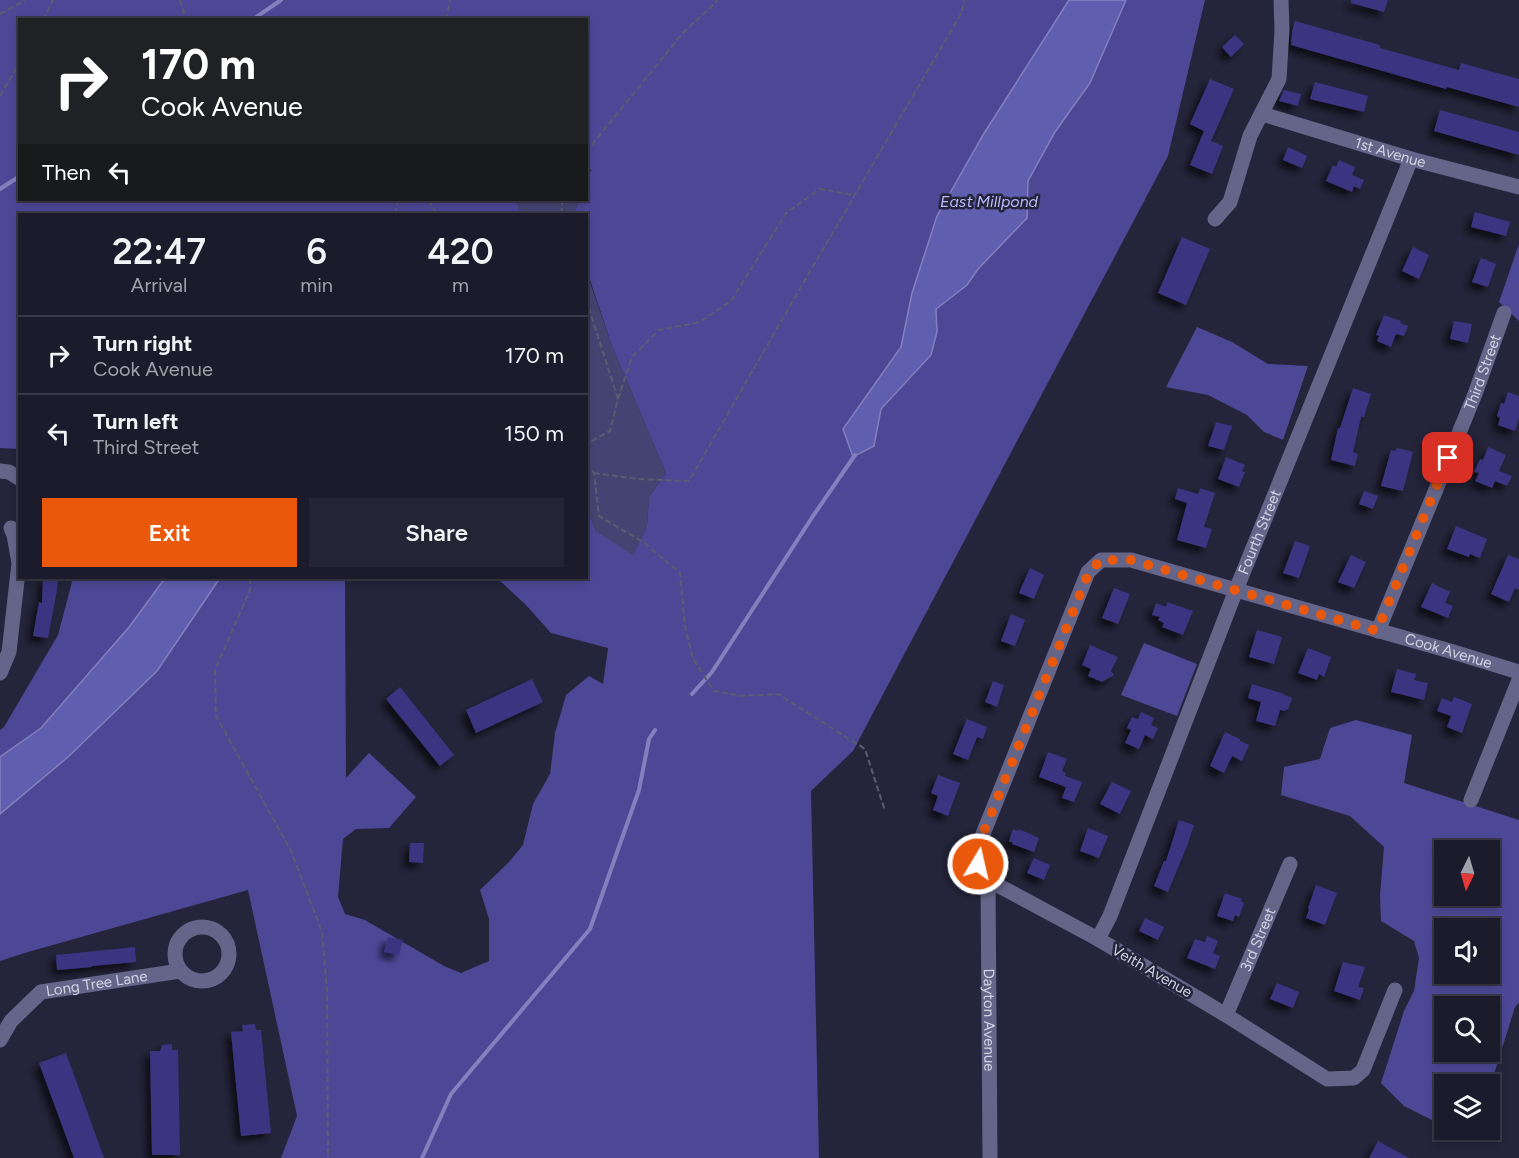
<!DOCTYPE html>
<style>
:root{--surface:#1b1b2c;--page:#242434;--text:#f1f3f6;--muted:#a0a1a9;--line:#393948;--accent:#ea580c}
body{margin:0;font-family:Figtree,sans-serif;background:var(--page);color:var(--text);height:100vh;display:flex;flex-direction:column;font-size:22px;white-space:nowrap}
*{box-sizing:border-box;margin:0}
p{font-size:20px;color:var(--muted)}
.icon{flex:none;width:33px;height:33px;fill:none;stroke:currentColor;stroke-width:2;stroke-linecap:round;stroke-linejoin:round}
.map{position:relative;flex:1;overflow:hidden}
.panel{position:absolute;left:18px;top:213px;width:570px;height:366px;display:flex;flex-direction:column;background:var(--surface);border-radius:0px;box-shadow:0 3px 9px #0003,0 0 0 2px var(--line)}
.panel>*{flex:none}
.banner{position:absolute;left:18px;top:18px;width:570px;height:183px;border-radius:0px;box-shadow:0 3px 9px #0003,0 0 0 2px var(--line);background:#202124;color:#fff;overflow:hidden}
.needle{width:39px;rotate:185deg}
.tools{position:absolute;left:1434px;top:840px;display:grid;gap:12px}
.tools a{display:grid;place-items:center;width:66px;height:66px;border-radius:0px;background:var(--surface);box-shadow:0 3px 9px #0003,0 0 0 2px var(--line);font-size:30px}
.pin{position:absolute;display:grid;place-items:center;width:51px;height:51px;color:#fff;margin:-26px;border-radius:12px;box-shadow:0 3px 9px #0006}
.me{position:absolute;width:66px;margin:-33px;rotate:9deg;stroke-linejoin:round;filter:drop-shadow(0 0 4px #0008)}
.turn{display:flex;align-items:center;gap:21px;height:126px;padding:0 24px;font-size:27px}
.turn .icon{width:78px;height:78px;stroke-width:2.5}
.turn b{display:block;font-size:42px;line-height:51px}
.then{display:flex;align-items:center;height:57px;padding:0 24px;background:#0003;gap:12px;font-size:22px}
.eta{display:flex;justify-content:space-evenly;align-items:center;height:102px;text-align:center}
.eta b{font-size:36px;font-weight:600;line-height:42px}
.action{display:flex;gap:12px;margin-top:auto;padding:12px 24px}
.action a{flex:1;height:69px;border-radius:0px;background:var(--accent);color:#fff;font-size:24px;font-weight:600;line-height:69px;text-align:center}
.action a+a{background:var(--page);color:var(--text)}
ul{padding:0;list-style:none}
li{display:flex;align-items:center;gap:18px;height:78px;padding:0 24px;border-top:2px solid var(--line)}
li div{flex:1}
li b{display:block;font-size:22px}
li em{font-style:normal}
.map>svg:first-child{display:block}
.green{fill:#444472}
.forest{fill:#4c4896;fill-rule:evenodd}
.water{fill:#605eae;stroke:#8281be;stroke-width:1.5}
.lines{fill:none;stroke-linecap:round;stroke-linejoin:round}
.stream{stroke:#8281be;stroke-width:4}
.building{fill:#3b3581;filter:url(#shadow)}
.path{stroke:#5c5c70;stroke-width:2;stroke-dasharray:6 3;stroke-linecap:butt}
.minor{stroke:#646589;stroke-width:15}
.route{stroke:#ea580c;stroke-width:10;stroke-dasharray:0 18}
.labels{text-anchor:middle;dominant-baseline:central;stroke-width:5;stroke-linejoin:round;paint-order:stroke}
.street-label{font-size:15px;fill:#d2d3e2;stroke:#24243a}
.water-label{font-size:16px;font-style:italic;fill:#b9bcfe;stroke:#24243a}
</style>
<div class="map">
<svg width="1519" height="1158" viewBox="0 0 1519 1158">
<defs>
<filter id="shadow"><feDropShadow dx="-5.5" dy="5.5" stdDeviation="3" flood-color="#0009"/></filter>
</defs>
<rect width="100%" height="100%" fill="#24243a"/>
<g class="green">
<polygon points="516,200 580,200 576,208 576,214 522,214"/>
<polygon points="586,271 612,346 666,473 649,497 647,526 633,556 596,531 587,508"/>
</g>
<g class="forest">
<polygon points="0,0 1069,0 983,135 937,216 912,293 901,347 843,429 854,457 874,446 881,409 931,355 937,332 936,309 967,285 978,269 1027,218 1028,181 1126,0 1205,0 1168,156 853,751 811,791 819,1158 281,1158 297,1116 248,890 28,952 0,961 0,814 68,757 157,671 220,578 345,578 346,778 369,753 416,797 389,828 356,829 343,839 338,897 345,914 365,920 444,966 461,973 489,961 489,919 480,890 509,862 523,845 533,804 550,774 555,733 566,695 589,676 603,684 608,648 551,633 526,605 497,578 586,578 587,508 596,531 633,555 647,526 649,497 666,473 612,346 587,271 586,214 576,214 576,208 580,200 586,200 587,181 591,170 586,164 586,20 20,20 20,200 516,200 522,214 20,214 19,449 0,448"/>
<polygon points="1519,244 1519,321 1499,302"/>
<polygon points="1197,327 1232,342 1268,364 1308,366 1283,440 1264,432 1247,415 1208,395 1166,387"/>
<polygon points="73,578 165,578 130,626 41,728 0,757 0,730 4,727 58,635"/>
<polygon points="1144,643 1197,664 1177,716 1121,695"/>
<path d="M1356,720L1412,735L1404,783L1519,820V1003L1515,1007L1494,1074L1489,1084H1444V1126L1404,1106L1381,1083L1404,1011L1414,991L1419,958L1414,941L1381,921L1380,895L1384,847L1350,816L1281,795L1284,767L1320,759L1330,728ZM1444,850H1490V896H1444ZM1444,928H1490V974H1444ZM1444,1006H1490V1052H1444Z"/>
</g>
<g class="water">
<polygon points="1069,0 1126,0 1090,83 1055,132 1028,181 1027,218 978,269 967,285 936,309 937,332 931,355 881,409 874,446 853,457 843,429 901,347 912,293 937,216 983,135"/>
<polygon points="165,578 220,578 157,671 68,757 0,814 0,757 41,728 130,626"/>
</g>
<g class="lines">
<g class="stream">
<polyline points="252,20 281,0"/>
<polyline points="0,189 20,176"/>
<polyline points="692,694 712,672 813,516 855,455"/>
<polyline points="422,1158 451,1094 590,929 639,790 649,739 655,730"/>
</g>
</g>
<g class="building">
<polygon points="1351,0 1388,0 1384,12 1351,3"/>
<polygon points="1295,21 1380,45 1380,48 1459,70 1461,63 1519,79 1519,107 1447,87 1446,89 1291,45 1292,31"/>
<polygon points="1235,35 1244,44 1231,57 1222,47"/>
<polygon points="1210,79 1234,89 1211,141 1223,146 1212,174 1190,165 1204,131 1190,124"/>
<polygon points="1315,82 1368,96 1364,112 1310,99"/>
<polygon points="1284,90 1301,94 1298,106 1279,101"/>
<polygon points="1440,110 1519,132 1519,155 1434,131"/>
<polygon points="1288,147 1307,156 1302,168 1283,160"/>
<polygon points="1339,160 1355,167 1352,175 1364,180 1360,189 1354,186 1352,192 1326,181 1333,165 1336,167"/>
<polygon points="1475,212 1510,222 1506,236 1471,227"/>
<polygon points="1182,237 1210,249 1186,305 1158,293"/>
<polygon points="1413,247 1429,255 1419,279 1402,271"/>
<polygon points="1481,258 1496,264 1488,287 1472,282"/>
<polygon points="1384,315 1401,321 1400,323 1408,326 1404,336 1396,334 1391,347 1377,341 1379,336 1376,335"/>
<polygon points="1454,321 1472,324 1468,343 1450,339"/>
<polygon points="1353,388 1371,394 1364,417 1361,417 1353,452 1358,454 1355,466 1331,460 1338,428 1340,428"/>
<polygon points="1508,392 1519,396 1519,418 1515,431 1498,425 1500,418 1497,416 1501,403 1504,404"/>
<polygon points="1216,422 1232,426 1224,450 1208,446"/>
<polygon points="1488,447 1506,455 1499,471 1512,476 1507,486 1495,481 1492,488 1475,481 1479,473 1474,472 1480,459 1483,460"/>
<polygon points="1397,448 1413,452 1403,491 1381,486 1391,450 1395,451"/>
<polygon points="1226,457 1245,465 1242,471 1245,472 1239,487 1218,479"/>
<polygon points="1178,488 1198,494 1200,488 1215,493 1204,527 1212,529 1206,548 1177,540 1187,503 1175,499"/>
<polygon points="1364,491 1378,496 1373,509 1359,504"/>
<polygon points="1456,526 1487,539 1480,558 1470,554 1469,557 1447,549"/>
<polygon points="1295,541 1310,546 1299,578 1283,573"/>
<polygon points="1351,555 1366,562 1354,588 1338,582"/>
<polygon points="1508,555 1519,559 1519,590 1515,588 1509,602 1491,594"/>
<polygon points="1030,568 1044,575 1034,599 1019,593"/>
<polygon points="43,578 58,578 57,590 48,638 33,636 39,602 42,603"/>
<polygon points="1432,583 1450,592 1445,603 1453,606 1448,618 1421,607"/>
<polygon points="1114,588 1130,594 1118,624 1102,618"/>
<polygon points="1167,602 1193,611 1183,635 1162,627 1164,623 1158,620 1160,617 1152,615 1156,603 1166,607"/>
<polygon points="1011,614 1025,620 1015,646 1001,641"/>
<polygon points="1257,630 1282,637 1274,664 1249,657"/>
<polygon points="1090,645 1118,657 1111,671 1114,675 1102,682 1088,676 1091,669 1082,665"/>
<polygon points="1308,648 1331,657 1324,677 1319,674 1317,680 1298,673"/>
<polygon points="1397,669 1416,674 1414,680 1428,683 1424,700 1391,692"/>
<polygon points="532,679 543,702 476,733 466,710"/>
<polygon points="993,681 1004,685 997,707 985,702"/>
<polygon points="1252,684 1284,694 1284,695 1292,698 1288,710 1286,709 1285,711 1280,710 1275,726 1256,721 1261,702 1248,698"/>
<polygon points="400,687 454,755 440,766 386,699"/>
<polygon points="1454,697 1472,704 1462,733 1447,727 1451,716 1437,711 1442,698 1452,702"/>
<polygon points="1141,712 1154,718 1151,725 1158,728 1153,739 1145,735 1139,749 1125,743 1131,730 1127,728 1132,717 1138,719"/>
<polygon points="967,719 987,727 983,739 977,737 968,760 953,754"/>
<polygon points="1225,732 1240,739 1240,741 1249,745 1242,761 1232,756 1224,773 1210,766"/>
<polygon points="1048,752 1067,759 1062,771 1066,773 1065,776 1082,782 1074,802 1062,798 1066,787 1039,777"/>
<polygon points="938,775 960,783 948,816 933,810 938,796 931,793"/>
<polygon points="1112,782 1131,791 1120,814 1100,804"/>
<polygon points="1179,820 1194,825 1187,846 1168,892 1154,886 1164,861 1166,861"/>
<polygon points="1088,828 1108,836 1099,858 1080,851"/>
<polygon points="1013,829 1018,831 1019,829 1039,838 1034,852 1012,844 1013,843 1009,841"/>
<polygon points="410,843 424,843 423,863 409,862"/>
<polygon points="1034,858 1050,865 1044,880 1027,873"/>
<polygon points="1316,885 1337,893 1325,925 1306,918 1309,910 1308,908"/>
<polygon points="1225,893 1242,899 1241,901 1244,903 1239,917 1235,915 1233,921 1217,916"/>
<polygon points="1145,918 1164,927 1158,940 1139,931"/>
<polygon points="1207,936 1218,941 1213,953 1220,956 1215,969 1187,958 1195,939 1205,942"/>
<polygon points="388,937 403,940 399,955 384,952"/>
<polygon points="135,947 136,962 92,966 92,967 57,970 56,955"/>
<polygon points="1343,962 1365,967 1358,987 1364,988 1360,1000 1334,991"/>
<polygon points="1277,983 1299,992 1293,1008 1270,999"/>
<polygon points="255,1024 256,1030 261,1030 271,1133 241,1136 231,1032 243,1031 242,1025"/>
<polygon points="172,1044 172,1050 178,1050 180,1155 152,1155 150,1051 160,1051 162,1045"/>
<polygon points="66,1053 104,1158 74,1158 39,1063"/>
<polygon points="1378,1141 1409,1158 1369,1158"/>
</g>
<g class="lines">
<g class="path">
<polyline points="180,0 186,20"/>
<polyline points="0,14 25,0"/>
<polyline points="43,20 53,0"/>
<polyline points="446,20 450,0"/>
<polyline points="0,96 20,62"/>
<polyline points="586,152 682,34 718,0"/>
<polyline points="429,200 432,207 437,214"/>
<polyline points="395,214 398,200"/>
<polyline points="563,214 561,207 564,200"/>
<polyline points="586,299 618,399 610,431 586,444"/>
<polyline points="618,399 632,357 659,330 700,322 731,301 786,213 820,189 854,195"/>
<polyline points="586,464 594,473 599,516 643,542 680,573 685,627 693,659 714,691 742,696 778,694 865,749 885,811"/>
<polyline points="594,473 638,479 689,481 798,292 962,12 964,0"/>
<polyline points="250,578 250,590 215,670 216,716 291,851 322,932 327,991 328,1158"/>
</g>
<g class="minor">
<path id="s1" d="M1262,114L1411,159L1519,187"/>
<polyline points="1215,219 1230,202 1250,136 1279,79 1282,30 1281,0"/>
<polyline points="0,471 9,472 20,479"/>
<path id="s2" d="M1378,631L1475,394L1504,313"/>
<polyline points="0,673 9,652 19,563 14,535 11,528"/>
<polyline points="1471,800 1519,680"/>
<path id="s3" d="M988,880L990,1158"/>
<circle cx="202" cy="954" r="27"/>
<path id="s4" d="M1098,939L1110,916L1236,590L1411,159"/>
<path id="s5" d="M1395,990L1363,1070L1354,1078L1327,1079L1226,1015L1098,939L988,880L978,864L981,839L1088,572L1101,560H1131L1450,651L1519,672"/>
<path id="s6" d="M1226,1015L1290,864"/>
<path id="s7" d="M0,1040L11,1021L41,992L180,971"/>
</g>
</g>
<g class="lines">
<polyline class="route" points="978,864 981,839 1089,572 1101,560 1131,560 1377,631 1448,458"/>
</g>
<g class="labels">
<g class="street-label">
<text stroke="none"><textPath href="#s1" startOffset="134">1st Avenue</textPath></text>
<text stroke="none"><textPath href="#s2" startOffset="279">Third Street</textPath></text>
<text stroke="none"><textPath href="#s4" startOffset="438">Fourth Street</textPath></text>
<text stroke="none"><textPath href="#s5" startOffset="1228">Cook Avenue</textPath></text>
<text stroke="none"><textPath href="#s6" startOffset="82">3rd Street</textPath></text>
<text transform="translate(1152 971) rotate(30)">Veith Avenue</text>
<text stroke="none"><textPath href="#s7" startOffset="120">Long Tree Lane</textPath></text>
<text stroke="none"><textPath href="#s3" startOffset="140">Dayton Avenue</textPath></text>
</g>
<g class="water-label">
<text x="989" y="201">East Millpond</text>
</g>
</g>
</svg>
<div class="tools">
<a><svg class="needle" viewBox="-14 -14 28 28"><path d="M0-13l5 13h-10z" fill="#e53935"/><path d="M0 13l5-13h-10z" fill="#a0a1a9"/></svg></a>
<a><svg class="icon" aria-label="sound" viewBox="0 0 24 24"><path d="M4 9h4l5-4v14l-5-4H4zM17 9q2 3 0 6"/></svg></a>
<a><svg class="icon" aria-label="search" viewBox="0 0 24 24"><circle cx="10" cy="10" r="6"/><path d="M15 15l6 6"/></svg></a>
<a><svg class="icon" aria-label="layers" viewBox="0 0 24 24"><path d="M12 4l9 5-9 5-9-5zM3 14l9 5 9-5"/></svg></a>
</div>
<div class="pin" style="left:1448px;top:458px;background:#d93025"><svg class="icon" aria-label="arrive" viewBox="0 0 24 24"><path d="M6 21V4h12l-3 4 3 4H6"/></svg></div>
<svg class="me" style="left:978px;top:864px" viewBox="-20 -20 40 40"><circle r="17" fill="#ea580c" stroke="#fff" stroke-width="3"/><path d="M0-11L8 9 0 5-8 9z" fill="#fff"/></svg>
<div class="banner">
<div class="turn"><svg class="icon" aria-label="right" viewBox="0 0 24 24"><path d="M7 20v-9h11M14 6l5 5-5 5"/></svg><div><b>170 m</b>Cook Avenue</div></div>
<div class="then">Then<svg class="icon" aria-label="left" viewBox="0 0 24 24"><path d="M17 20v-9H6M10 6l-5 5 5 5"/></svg></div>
</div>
<section class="panel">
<div class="eta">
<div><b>22:47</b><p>Arrival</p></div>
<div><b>6</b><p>min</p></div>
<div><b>420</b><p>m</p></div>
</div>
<ul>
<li><svg class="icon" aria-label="right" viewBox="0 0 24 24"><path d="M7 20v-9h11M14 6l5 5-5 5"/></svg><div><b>Turn right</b><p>Cook Avenue</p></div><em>170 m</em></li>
<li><svg class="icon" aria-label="left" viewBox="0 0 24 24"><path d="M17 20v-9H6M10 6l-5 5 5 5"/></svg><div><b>Turn left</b><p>Third Street</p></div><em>150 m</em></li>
</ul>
<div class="action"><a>Exit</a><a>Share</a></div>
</section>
</div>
